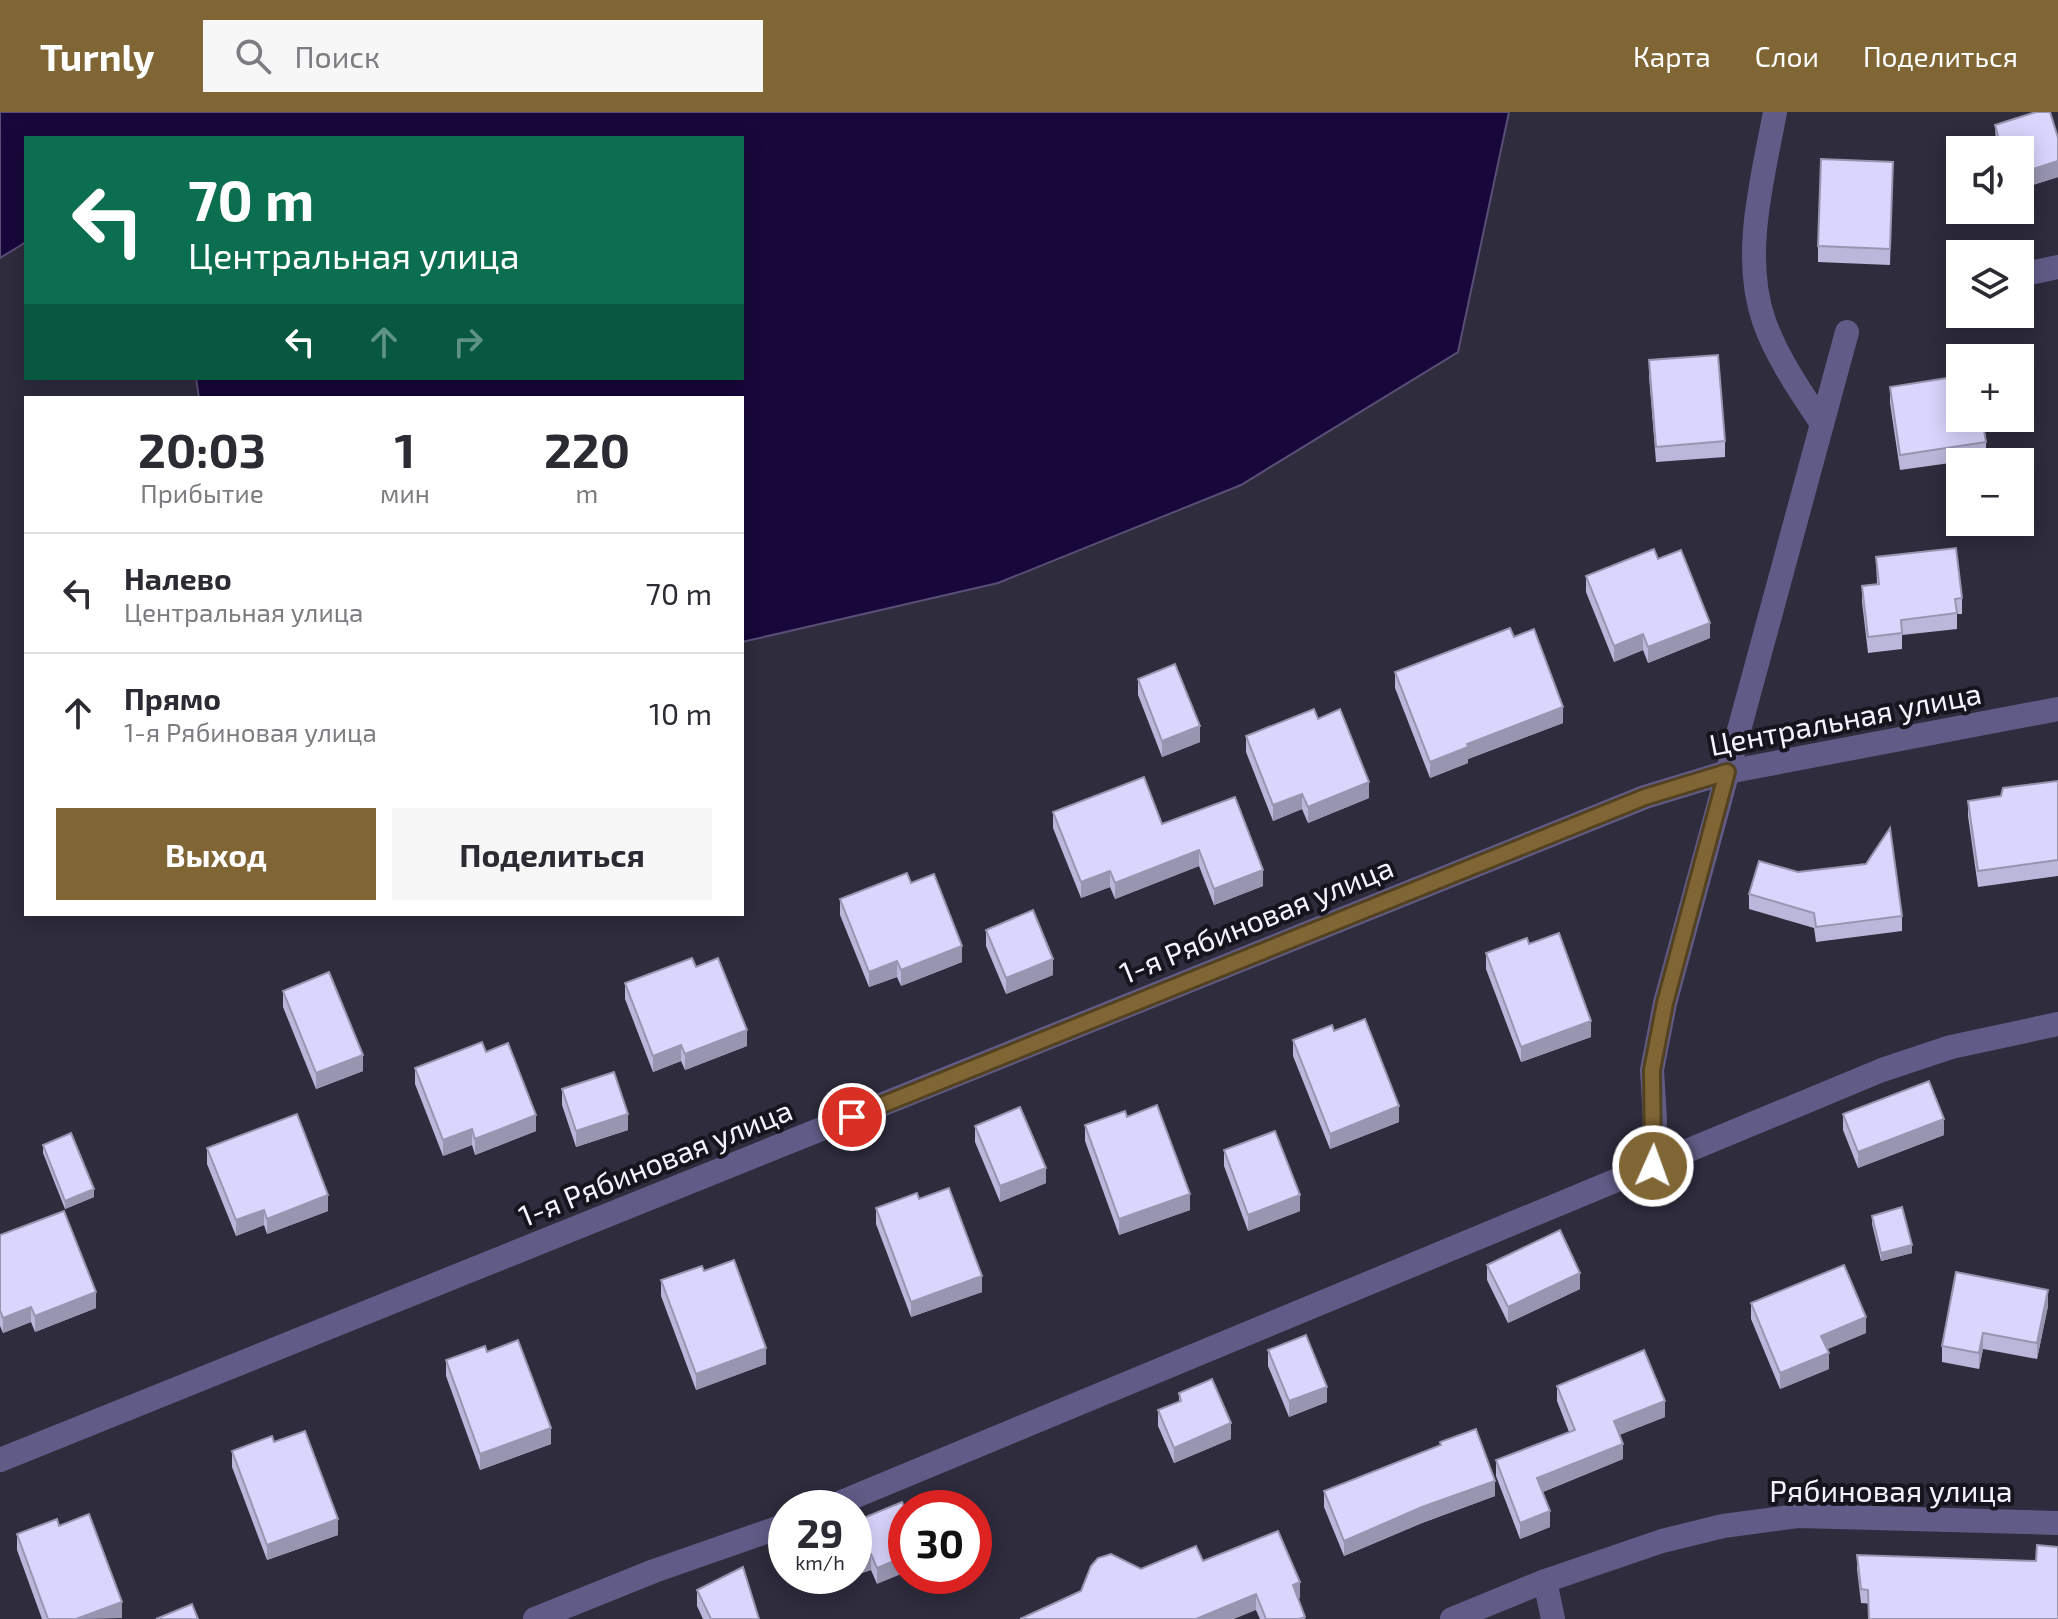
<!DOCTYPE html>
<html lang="ru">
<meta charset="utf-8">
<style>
:root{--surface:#fff;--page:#f7f7f7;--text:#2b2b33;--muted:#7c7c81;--line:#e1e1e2;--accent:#806535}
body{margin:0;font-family:"Exo 2",sans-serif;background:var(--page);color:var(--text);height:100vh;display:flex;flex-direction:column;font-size:30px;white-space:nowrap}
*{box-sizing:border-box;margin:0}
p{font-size:26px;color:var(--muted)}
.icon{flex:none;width:44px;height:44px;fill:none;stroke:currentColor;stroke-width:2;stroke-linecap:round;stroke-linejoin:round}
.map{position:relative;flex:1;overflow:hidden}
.drawer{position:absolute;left:24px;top:284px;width:720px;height:520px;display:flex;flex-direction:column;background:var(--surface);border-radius:0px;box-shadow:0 4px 20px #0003}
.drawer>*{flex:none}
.hud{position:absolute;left:24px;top:24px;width:720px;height:244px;border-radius:0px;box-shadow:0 4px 20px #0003;background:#0b6e4f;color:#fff;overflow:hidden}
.buttons{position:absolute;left:1946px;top:24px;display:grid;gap:16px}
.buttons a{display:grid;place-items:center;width:88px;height:88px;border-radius:0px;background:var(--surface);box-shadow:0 4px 20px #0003;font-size:40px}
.speed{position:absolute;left:768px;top:1378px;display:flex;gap:16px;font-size:40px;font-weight:700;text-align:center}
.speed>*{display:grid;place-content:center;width:104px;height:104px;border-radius:50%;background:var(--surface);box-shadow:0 4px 20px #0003;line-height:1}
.speed small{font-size:20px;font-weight:400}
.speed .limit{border:12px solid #d22;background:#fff;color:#111}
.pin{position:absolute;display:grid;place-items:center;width:68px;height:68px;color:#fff;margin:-34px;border:4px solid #fff;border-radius:50%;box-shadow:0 2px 8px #0007}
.me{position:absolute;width:88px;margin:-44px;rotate:2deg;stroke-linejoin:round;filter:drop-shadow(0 0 6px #0008)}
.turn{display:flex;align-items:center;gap:28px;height:168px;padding:0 32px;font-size:36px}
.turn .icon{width:104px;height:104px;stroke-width:2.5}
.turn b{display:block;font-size:56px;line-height:68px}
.lanes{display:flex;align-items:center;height:76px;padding:0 32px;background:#0003;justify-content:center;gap:40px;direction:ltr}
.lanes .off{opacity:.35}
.eta{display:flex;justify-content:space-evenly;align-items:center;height:136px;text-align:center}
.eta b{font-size:48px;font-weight:700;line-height:56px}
.primary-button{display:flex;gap:16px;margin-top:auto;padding:16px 32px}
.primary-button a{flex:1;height:92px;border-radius:0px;background:var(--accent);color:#fff;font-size:32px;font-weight:700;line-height:92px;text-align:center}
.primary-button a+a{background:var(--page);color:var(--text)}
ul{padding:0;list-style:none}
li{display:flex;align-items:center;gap:24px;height:120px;padding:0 32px;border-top:2px solid var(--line)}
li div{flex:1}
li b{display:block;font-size:30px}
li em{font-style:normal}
header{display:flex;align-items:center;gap:48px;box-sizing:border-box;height:112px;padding:0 40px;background:var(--accent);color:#fff}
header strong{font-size:38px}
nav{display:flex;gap:44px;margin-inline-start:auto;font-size:28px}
.search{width:560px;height:72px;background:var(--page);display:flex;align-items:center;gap:20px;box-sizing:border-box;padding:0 28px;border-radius:0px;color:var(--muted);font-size:30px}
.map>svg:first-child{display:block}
.water{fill:#17073b;stroke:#594e76;stroke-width:2}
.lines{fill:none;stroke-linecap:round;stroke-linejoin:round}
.minor{stroke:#615c87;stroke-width:24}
.wall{fill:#bbb7da}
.shaded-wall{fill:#9895b1}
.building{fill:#d9d5fd;stroke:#9895b1;stroke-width:2}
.route-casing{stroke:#534222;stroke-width:20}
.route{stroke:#806535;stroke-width:14}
.labels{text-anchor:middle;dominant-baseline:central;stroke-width:8;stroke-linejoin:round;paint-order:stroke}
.street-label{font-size:30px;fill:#f4f3ff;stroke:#16151d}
</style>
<header>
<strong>Turnly</strong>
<div class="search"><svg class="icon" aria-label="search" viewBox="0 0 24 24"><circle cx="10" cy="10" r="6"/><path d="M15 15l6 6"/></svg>Поиск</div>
<nav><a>Карта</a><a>Слои</a><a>Поделиться</a></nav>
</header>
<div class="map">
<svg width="2058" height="1507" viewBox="0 0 2058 1507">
<rect width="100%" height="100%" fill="#2e2c3d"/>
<polygon class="water" points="0,0 1509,0 1458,240 1241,373 998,471 742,530 742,286 199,286 196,266 742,266 742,26 26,26 26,130 0,146"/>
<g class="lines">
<g class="minor">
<path d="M1775,0C1763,66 1741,143 1764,209C1777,246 1801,280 1822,312"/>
<polyline points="2025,162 2058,155"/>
<polyline points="1653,1054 1655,1008 1652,958 1665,891 1847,220"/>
<polyline points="0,1348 1645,685 1727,660 2058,597"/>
<polyline points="827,1396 1882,958 1951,935 2058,912"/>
<polyline points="1545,1469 1553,1507"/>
<polyline points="535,1507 654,1459 786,1413"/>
<polyline points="1452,1507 1545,1469 1662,1429 1723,1414 1798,1404 2058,1411"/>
</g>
</g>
<g class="wall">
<polygon points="1995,13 2058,65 2020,77 1996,33"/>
<polygon points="1893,50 1890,153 1818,150 1818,134"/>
<polygon points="1987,98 2020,98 2022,100 1990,110"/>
<polygon points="1649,248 1725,329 1725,345 1656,350 1649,264"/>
<polygon points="1890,275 1986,330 1986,346 1900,358 1890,291"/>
<polygon points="1876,445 1962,486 1962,502 1957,502 1957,517 1902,523 1902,537 1868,541 1862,490 1862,474 1877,472"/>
<polygon points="1586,464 1710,526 1648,551 1643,538 1614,550 1586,480"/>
<polygon points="1514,525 1563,611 1468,647 1468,651 1430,666 1395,576 1395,560"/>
<polygon points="1138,567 1200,630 1162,645 1138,583"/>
<polygon points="1318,607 1369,686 1308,711 1302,697 1273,709 1246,640 1246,624"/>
<polygon points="2058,669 2058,764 1978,775 1968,704 1968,689 2001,684"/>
<polygon points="1053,700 1162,712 1263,774 1214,793 1199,754 1115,787 1110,775 1081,786 1053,716"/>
<polygon points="911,771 962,850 901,874 897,865 869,875 840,803 840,787"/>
<polygon points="1749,782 1902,804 1902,819 1816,830 1814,816 1749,797"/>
<polygon points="986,818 1053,863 1006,882 986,834"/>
<polygon points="1529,832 1591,925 1521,950 1486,857 1486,841"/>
<polygon points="696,855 747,934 685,958 681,949 653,960 625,887 625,871"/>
<polygon points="283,879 363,959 316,977 283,895"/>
<polygon points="1334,919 1399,1010 1330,1037 1293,944 1293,928"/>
<polygon points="486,940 536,1019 475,1043 472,1033 443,1044 415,972 415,956"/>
<polygon points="562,977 628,1018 576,1035 562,993"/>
<polygon points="1843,1002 1944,1023 1858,1056 1843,1018"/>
<polygon points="1127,1005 1190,1098 1119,1123 1085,1029 1085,1013"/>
<polygon points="975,1014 1046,1071 1000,1090 975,1030"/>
<polygon points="43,1033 94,1085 65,1097 43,1041"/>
<polygon points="207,1036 328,1099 267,1122 264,1113 236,1124 207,1052"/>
<polygon points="1224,1038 1300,1099 1248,1119 1224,1054"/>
<polygon points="919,1087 982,1180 911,1205 876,1112 876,1096"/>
<polygon points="1872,1104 1912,1141 1881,1149 1872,1112"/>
<polygon points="0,1123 96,1196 35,1220 31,1210 3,1221 0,1214"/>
<polygon points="1487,1153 1580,1177 1508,1211 1487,1168"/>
<polygon points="704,1159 766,1252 696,1278 661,1184 661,1168"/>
<polygon points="1751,1191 1866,1221 1827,1237 1829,1257 1780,1277 1751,1207"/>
<polygon points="2048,1194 2037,1247 1983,1237 1979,1257 1942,1250 1942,1234"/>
<polygon points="1268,1238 1327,1290 1289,1305 1268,1254"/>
<polygon points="487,1240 551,1332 480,1358 446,1264 446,1248"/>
<polygon points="1557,1274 1665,1305 1619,1323 1623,1347 1543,1380 1550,1415 1520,1427 1496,1364 1496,1348 1569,1320 1557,1289"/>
<polygon points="1179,1281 1231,1327 1174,1351 1158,1314 1158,1298 1179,1290"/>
<polygon points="274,1330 338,1423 267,1448 232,1355 232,1339"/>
<polygon points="1440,1330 1495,1384 1422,1411 1344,1444 1324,1395 1324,1379 1440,1333"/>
<polygon points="902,1390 877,1472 871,1458 862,1461 854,1443 854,1410"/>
<polygon points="59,1414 122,1506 42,1507 17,1438 17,1422"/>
<polygon points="1857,1443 2036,1449 2058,1507 1861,1491 1857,1457"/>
<polygon points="1203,1449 1300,1486 1298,1487 1305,1507 1260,1507 1256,1498 1141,1457"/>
<polygon points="697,1478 759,1507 703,1507 697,1494"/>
</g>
<g class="shaded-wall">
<polygon points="2058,49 2058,65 2020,77 2020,61"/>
<polygon points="2020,84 2022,84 2022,100 1990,110 1990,98 2020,98"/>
<polygon points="1710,511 1710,526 1648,551 1648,535"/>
<polygon points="1643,522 1643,538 1614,550 1614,534"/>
<polygon points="1563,595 1563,611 1468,647 1468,651 1430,666 1430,650 1467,632"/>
<polygon points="1200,614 1200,630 1162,645 1162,629"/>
<polygon points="1369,670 1369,686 1308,711 1308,695"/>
<polygon points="1302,682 1302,697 1273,709 1273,693"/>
<polygon points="1199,738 1199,754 1115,787 1115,771"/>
<polygon points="1263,758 1263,774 1214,793 1214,777"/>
<polygon points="1110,759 1110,775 1081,786 1081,770"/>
<polygon points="962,834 962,850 901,874 901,858"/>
<polygon points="1053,847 1053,863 1006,882 1006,866"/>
<polygon points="897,849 897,865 869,875 869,860"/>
<polygon points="1591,909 1591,925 1521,950 1521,935"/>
<polygon points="747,918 747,934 685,958 685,942"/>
<polygon points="681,933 681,949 653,960 653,944"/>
<polygon points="363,943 363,959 316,977 316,961"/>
<polygon points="1399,994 1399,1010 1330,1037 1330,1022"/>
<polygon points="628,1002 628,1018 576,1035 576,1019"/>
<polygon points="536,1003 536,1019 475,1043 475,1027"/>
<polygon points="1944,1007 1944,1023 1858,1056 1858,1040"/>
<polygon points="472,1017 472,1033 443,1044 443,1028"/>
<polygon points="1046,1056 1046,1071 1000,1090 1000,1074"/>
<polygon points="94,1077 94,1085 65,1097 65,1089"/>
<polygon points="1190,1082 1190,1098 1119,1123 1119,1107"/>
<polygon points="328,1083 328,1099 267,1122 267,1107"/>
<polygon points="1300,1083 1300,1099 1248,1119 1248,1103"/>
<polygon points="264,1098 264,1113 236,1124 236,1108"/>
<polygon points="1912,1133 1912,1141 1881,1149 1881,1141"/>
<polygon points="1580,1161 1580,1177 1508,1211 1508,1195"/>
<polygon points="982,1164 982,1180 911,1205 911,1190"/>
<polygon points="2048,1178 2048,1194 2037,1247 2037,1231"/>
<polygon points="96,1180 96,1196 35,1220 35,1204"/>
<polygon points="31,1195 31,1210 3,1221 3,1206"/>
<polygon points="1866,1205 1866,1221 1821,1240 1821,1224"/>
<polygon points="1983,1221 1983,1237 1979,1257 1979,1241"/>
<polygon points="766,1236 766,1252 696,1278 696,1262"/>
<polygon points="1829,1241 1829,1257 1780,1277 1780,1261"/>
<polygon points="1327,1275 1327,1290 1289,1305 1289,1289"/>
<polygon points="1665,1289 1665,1305 1614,1325 1614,1309"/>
<polygon points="1231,1311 1231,1327 1174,1351 1174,1336"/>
<polygon points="551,1316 551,1332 480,1358 480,1342"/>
<polygon points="1623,1332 1623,1347 1537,1382 1537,1366"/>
<polygon points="1495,1369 1495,1384 1422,1411 1344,1444 1344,1429 1422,1395"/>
<polygon points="1550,1399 1550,1415 1520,1427 1520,1411"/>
<polygon points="338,1407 338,1423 267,1448 267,1433"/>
<polygon points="871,1442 871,1458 862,1461 862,1445"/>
<polygon points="906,1444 906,1460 877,1472 877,1456"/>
<polygon points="1300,1470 1300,1486 1293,1489 1293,1473"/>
<polygon points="1256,1482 1256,1498 1234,1507 1198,1507"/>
<polygon points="122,1490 122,1506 76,1507"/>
</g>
<g class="building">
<polygon points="2036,0 2050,0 2058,26 2058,49 2020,61 2020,38 1979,38 2000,31 1995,13"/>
<polygon points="1821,47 1893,50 1890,137 1818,134"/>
<polygon points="1718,243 1725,329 1656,335 1649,248"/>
<polygon points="1960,264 1960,306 1982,306 1986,330 1900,343 1890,275"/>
<polygon points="1956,436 1962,486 1955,487 1957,501 1901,508 1902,521 1868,525 1862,474 1879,472 1876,445"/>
<polygon points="1654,437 1658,447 1681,438 1710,511 1648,535 1643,522 1614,534 1586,464"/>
<polygon points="1510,516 1514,525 1534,517 1563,595 1467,632 1468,635 1430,650 1395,560"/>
<polygon points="1175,552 1200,614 1162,629 1138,567"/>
<polygon points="1314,597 1318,607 1340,597 1369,670 1308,695 1302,682 1273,693 1246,624"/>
<polygon points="1144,665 1162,712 1235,685 1263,758 1214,777 1199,738 1115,771 1110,759 1081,770 1053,700"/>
<polygon points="2058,669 2058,748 1978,759 1968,689 2001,684 2003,676"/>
<polygon points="1890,716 1902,804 1816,815 1814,801 1749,782 1759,749 1798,760 1866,752"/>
<polygon points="907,761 911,771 934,762 962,834 901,858 897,849 869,860 840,787"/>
<polygon points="1033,798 1053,847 1006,866 986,818"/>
<polygon points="1559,821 1591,909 1521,935 1486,841 1527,826 1529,832"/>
<polygon points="692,846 696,855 718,846 747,918 685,942 681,933 653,944 625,871"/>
<polygon points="329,860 363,943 316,961 283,879"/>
<polygon points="1365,907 1399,994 1330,1022 1293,928 1332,913 1334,919"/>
<polygon points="482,930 486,940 508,931 536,1003 475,1027 472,1017 443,1028 415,956"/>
<polygon points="614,960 628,1002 576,1019 562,977"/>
<polygon points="1929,969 1944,1007 1858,1040 1843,1002"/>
<polygon points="1157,993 1190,1082 1119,1107 1085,1013 1125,999 1127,1005"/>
<polygon points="1020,995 1046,1056 1000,1074 975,1014"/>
<polygon points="297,1002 328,1083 267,1107 264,1098 236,1108 207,1036"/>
<polygon points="1275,1019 1300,1083 1248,1103 1224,1038"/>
<polygon points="71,1021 94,1077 65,1089 43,1033"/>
<polygon points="949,1076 982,1164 911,1190 876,1096 917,1081 919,1087"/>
<polygon points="1902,1095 1912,1133 1881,1141 1872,1104"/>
<polygon points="64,1099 96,1180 35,1204 31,1195 3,1206 0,1198 0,1123"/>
<polygon points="1560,1118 1580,1161 1508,1195 1487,1153"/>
<polygon points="734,1148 766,1236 696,1262 661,1168 702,1154 704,1159"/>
<polygon points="1844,1153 1866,1205 1821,1224 1829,1241 1780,1261 1751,1191"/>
<polygon points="1956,1160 2048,1178 2037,1231 1983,1221 1979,1241 1942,1234"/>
<polygon points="1306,1223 1327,1275 1289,1289 1268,1238"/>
<polygon points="518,1228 551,1316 480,1342 446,1248 485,1234 487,1240"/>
<polygon points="1644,1238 1665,1289 1614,1309 1623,1332 1537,1366 1550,1399 1520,1411 1496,1348 1575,1318 1557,1274"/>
<polygon points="1212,1267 1231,1311 1174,1336 1158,1298 1181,1289 1179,1281"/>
<polygon points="1476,1317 1495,1369 1422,1395 1344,1429 1324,1379 1441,1333 1440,1330"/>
<polygon points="305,1319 338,1407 267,1433 232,1339 272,1324 274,1330"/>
<polygon points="902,1390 906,1399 906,1444 877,1456 871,1442 862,1445 854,1427 854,1410"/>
<polygon points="89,1402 122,1490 76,1507 48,1507 17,1422 57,1407 59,1414"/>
<polygon points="1278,1419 1300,1470 1293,1473 1305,1505 1299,1507 1266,1507 1256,1482 1198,1506 1199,1507 1020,1507 1081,1479 1091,1454 1098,1446 1111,1442 1141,1457 1196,1434 1203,1449"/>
<polygon points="2037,1433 2058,1435 2058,1507 1869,1507 1868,1478 1861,1477 1857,1443 2036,1449"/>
<polygon points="743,1455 759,1507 711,1507 697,1478"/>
<polygon points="192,1492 198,1507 156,1507"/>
</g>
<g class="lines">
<defs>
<polyline id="route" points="852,1005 1645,685 1727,660 1665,891 1652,958 1653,1054"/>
</defs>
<use href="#route" class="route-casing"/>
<use href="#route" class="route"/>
</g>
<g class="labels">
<g class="street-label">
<text transform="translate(1845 606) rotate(-11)">Центральная улица</text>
<text transform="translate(1256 807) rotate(-22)">1-я Рябиновая улица</text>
<text transform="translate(655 1050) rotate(-22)">1-я Рябиновая улица</text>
<text x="1891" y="1378">Рябиновая улица</text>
</g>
</g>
</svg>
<div class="buttons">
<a><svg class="icon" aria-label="sound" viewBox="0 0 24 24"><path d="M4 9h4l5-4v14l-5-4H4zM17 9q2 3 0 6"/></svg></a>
<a><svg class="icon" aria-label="layers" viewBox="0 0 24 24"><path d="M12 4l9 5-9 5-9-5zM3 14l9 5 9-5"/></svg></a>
<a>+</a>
<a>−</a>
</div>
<div class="speed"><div>29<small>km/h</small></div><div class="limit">30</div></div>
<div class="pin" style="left:852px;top:1005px;background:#d93025"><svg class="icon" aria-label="arrive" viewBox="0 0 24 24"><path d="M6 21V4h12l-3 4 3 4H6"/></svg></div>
<svg class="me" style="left:1653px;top:1054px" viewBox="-20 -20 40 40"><circle r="17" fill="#806535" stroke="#fff" stroke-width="3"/><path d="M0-11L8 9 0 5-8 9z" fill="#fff"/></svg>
<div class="hud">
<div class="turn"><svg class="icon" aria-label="left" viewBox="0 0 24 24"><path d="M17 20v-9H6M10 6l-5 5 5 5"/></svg><div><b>70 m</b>Центральная улица</div></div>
<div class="lanes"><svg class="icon" aria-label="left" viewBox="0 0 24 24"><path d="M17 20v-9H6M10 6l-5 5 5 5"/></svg><svg class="icon off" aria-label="ahead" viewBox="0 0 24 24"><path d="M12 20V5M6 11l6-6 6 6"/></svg><svg class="icon off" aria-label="right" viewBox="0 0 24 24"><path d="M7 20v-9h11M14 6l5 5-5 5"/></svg></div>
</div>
<section class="drawer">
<div class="eta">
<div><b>20:03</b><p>Прибытие</p></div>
<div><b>1</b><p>мин</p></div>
<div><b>220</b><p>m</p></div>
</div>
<ul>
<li><svg class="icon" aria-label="left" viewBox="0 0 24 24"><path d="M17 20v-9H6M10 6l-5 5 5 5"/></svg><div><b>Налево</b><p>Центральная улица</p></div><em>70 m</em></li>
<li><svg class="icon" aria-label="ahead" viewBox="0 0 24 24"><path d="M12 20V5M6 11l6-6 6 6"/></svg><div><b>Прямо</b><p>1-я Рябиновая улица</p></div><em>10 m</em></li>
</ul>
<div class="primary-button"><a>Выход</a><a>Поделиться</a></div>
</section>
</div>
